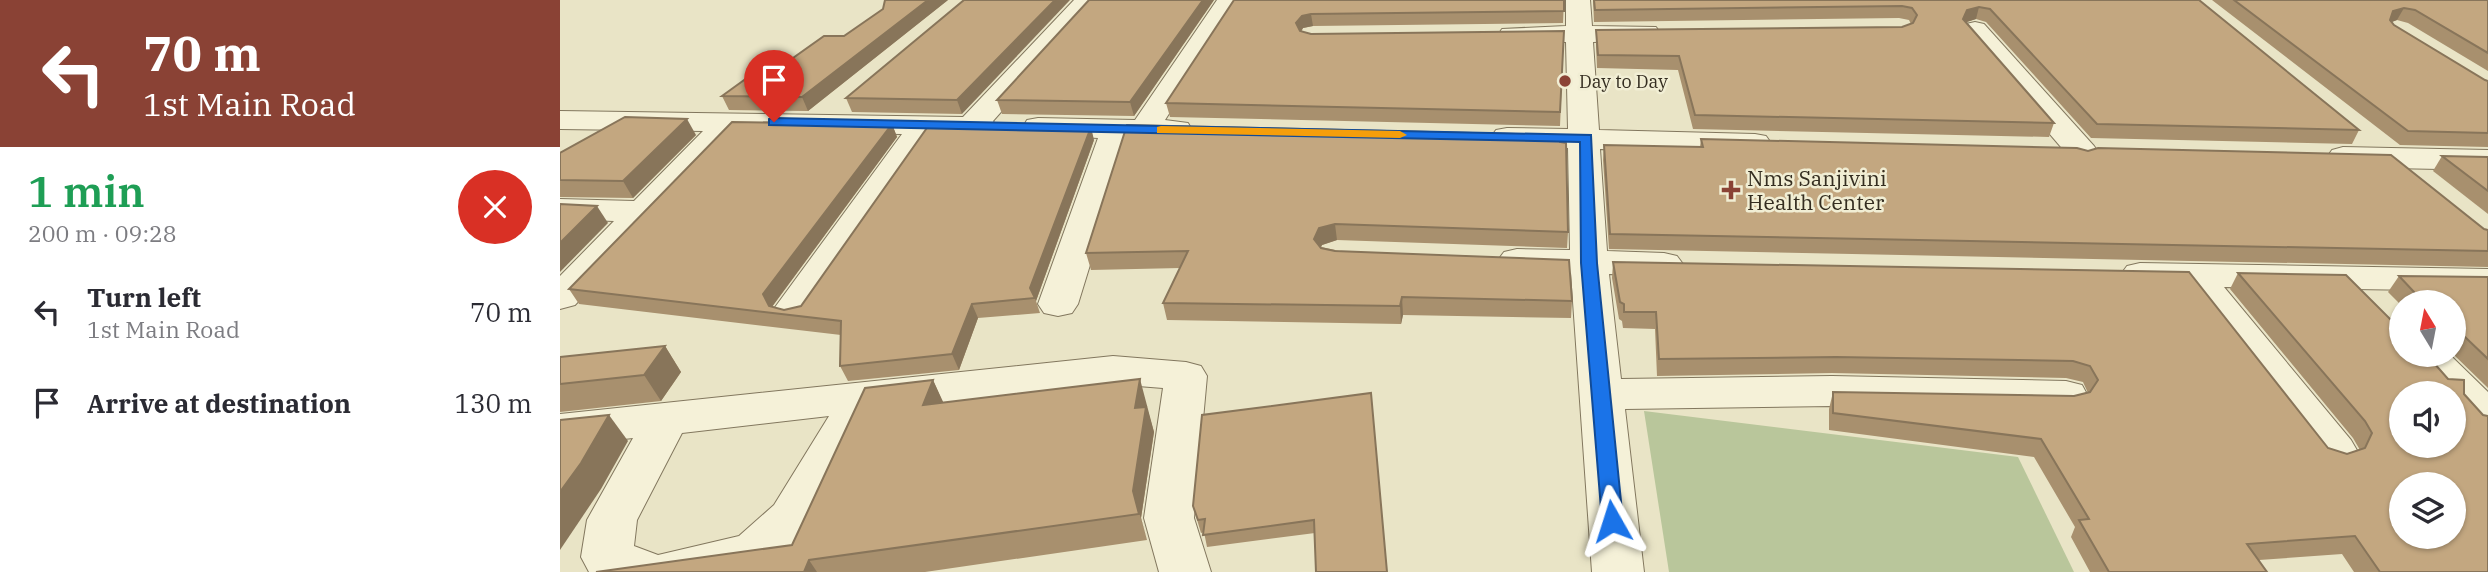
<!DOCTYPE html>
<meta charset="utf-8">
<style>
:root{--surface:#fff;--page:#f2f2f3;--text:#2b2b33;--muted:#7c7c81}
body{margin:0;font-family:"IBM Plex Serif",serif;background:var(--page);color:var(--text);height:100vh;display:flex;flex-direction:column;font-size:26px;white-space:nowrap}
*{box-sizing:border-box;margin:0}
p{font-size:23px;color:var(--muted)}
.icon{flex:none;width:38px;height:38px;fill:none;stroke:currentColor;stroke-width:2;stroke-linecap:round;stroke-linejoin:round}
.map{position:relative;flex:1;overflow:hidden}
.side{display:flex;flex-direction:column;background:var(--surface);width:560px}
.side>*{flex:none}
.hud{background:#8a4235;color:#fff;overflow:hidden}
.needle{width:46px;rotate:350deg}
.tools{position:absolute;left:1829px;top:290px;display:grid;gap:14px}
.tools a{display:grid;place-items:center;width:77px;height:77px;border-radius:50%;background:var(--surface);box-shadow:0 2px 5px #0004;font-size:35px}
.pin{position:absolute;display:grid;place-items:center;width:60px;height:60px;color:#fff;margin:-72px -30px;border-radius:50% 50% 50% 0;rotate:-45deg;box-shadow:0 0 7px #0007}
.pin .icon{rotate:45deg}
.me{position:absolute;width:77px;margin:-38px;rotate:354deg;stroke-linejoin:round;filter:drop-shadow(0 0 5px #0008)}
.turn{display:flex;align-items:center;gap:24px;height:147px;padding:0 28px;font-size:32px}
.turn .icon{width:91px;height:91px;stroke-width:2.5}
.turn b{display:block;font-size:49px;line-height:60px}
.round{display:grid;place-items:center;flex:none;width:74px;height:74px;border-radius:37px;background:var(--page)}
.summary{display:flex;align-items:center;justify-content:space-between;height:119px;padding:0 28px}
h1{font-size:42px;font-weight:600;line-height:52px;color:#1e9e55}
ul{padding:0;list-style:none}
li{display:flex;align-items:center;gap:21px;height:91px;padding:0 28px}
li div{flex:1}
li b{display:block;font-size:26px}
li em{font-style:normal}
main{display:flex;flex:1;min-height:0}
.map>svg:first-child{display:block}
.green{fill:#b9c69b}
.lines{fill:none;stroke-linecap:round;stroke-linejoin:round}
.minor-casing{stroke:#82775e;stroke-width:2}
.minor{fill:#f5f1d8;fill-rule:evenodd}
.wall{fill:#a8906e}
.shaded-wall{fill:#88755a}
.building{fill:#c3a780;stroke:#88755a;stroke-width:2;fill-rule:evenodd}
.route{fill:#1a73e8;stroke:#114b97;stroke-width:2}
.slow{fill:#f59e0b}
.poi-dot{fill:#8a4235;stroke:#f1eed4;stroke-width:2.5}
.labels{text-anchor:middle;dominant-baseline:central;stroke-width:5;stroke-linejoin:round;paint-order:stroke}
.far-poi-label{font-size:18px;fill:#342d20;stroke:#f1eed4;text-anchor:start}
.poi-label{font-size:21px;fill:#342d20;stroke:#f1eed4;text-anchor:start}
</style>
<main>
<section class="side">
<div class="hud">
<div class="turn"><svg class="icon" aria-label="left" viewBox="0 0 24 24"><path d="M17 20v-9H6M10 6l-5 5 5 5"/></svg><div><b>70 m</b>1st Main Road</div></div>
</div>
<div class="summary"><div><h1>1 min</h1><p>200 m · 09:28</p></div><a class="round" style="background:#d93025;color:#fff"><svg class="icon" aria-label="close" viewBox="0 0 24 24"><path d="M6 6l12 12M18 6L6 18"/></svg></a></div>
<ul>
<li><svg class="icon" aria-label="left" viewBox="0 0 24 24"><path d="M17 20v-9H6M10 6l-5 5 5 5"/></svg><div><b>Turn left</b><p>1st Main Road</p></div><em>70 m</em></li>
<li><svg class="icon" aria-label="arrive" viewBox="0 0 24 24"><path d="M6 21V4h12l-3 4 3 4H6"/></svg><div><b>Arrive at destination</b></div><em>130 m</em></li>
</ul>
</section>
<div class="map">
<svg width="1928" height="572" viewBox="0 0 1928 572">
<rect width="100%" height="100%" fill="#e9e4c6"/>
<polygon class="green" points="1084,411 1458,457 1514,572 1109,572"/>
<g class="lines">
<defs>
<g id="minor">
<polygon points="514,0 540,0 433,121 436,126 432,133 421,135 373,135 247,319 233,322 219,319 213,310 342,134 177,132 15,305 0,309 0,276 54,221 0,219 0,199 74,201 143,131 0,129 0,111 403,117"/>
<polygon points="657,0 681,0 605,120 628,123 632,130 628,137 617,139 569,138 518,304 512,313 498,316 484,313 478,304 538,138 467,134 463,127 467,120 478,118 575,120"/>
<polygon points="1006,0 1030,0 1032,26 1096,27 1100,33 1096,39 1033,42 1039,130 1195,134 1206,136 1211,143 1206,150 1195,152 1040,149 1047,251 1104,253 1117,256 1123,264 1117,272 1104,275 1049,274 1061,379 1272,376 1506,381 1522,385 1528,396 1522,407 1506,411 1272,406 1065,409 1084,572 1032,572 1011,273 957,271 944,268 938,260 944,252 957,249 1010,250 1008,148 936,144 931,137 936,130 947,128 1008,129 1006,42 942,41 938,35 942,29 1006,26"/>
<polygon points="1415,22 1424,24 1534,146 1539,153 1534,160 1523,163 1512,160 1406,36 1402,30 1406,24"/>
<polygon points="1783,147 1928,150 1928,170 1783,167 1772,164 1767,157 1772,150"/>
<polygon points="1580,263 1928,269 1928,291 1664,287 1791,440 1798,452 1791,464 1775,469 1759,464 1623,286 1580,285 1567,282 1561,274 1567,266"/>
<polygon points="1844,355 1890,355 1928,392 1928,435 1912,430 1894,411 1894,394 1878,394"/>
<path d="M553,356L626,362L641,366L647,376L634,518L651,572H599L584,518L603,388L553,384L317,411C291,457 251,555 199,572H29L21,557L27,520L73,438L0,446V414ZM269,416L214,505L179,536L98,555L74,546L77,520L122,433Z"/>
</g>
</defs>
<use href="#minor" class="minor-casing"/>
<use href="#minor" class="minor"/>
</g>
<g class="wall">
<polygon points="388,0 248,111 169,110 162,96 284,36 323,9"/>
<polygon points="404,0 402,114 292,112 286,98"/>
<polygon points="654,0 574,116 442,114 437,100"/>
<polygon points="674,0 1004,0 1003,23 753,26 743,28 741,32 751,34 1004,31 1000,126 610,117 606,103"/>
<polygon points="1033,0 1639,0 1799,130 1792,144 1531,138 1426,22 1416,19 1406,22 1494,123 1489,137 1133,129 1118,70 1037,68 1036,44 1036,30 1342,27 1351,24 1349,20 1339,18 1034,22"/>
<polygon points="1652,0 1928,0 1928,71 1848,23 1837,20 1831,22 1834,25 1925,80 1928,81 1928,147 1840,145"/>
<polygon points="332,124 337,137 212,307 224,310 241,306 534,140 476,301 480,313 418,318 399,370 288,381 280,366 281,335 19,304 9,289"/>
<polygon points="136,135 73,198 0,197 0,153"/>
<polygon points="1141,139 1528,151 1928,230 1928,267 1049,249 1043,160 1044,145 1140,147"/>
<polygon points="1000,142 1008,232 1007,248 777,240 762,245 761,247 1012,301 1011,318 843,315 841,324 607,320 603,303 620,268 531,270 526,253"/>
<polygon points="1882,156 1928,157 1928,214 1873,171"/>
<polygon points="1053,262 1629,272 1768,448 1787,454 1800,450 1793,438 1670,289 1678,273 1836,325 1904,394 1928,572 1794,572 1782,554 1699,560 1707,572 1530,572 1511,537 1515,527 1474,457 1269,430 1269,409 1273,392 1514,396 1528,393 1523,382 1506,378 1272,373 1097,376 1095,329 1063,328 1062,321 1059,319 1052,278"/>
<polygon points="1839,276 1928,277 1928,388 1894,355 1894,303 1841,303 1841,305 1828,292"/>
<polygon points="105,346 121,372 101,401 0,412 0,357"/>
<polygon points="373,380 383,403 587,405 587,408 594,432 581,518 587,540 365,572 36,572 232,545"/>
<polygon points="811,393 755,533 647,547 644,532 641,533 633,506"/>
</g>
<g class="shaded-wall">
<polygon points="368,0 388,0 248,111 242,97"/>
<polygon points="495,0 510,0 402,114 397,100"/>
<polygon points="643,0 654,0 574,116 570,102"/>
<polygon points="1419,7 1416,19 1404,23 1403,19 1407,10"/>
<polygon points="1844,8 1837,20 1827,24 1833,11"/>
<polygon points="751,14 753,26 743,28 738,36 736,23 742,16"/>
<polygon points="127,119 136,135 73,198 63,181"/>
<polygon points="332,124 337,137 211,308 213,313 203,294"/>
<polygon points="531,127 534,140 476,301 470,288"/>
<polygon points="37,206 48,223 0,272 0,243"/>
<polygon points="775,224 777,240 762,245 757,255 754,239 759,228"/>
<polygon points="842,297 843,315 841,324 840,306"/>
<polygon points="412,304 418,318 399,370 392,354"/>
<polygon points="105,346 121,372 101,401 84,375"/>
<polygon points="580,379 594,432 581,518 587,540 573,491 575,408"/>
<polygon points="373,380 385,406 363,405"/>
<polygon points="49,415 68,441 41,489 0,550 0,492"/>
<polygon points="249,560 257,572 244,572"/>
</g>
<g class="building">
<polygon points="325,0 368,0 242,97 162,96 198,70 216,70 264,36 284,36 323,9"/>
<polygon points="404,0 495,0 397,100 286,98"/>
<polygon points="529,0 643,0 570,102 437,100"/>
<polygon points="674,0 1004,0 1004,11 751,14 742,16 736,23 740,31 751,34 1004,31 1000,112 606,103"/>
<polygon points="1034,0 1639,0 1799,130 1537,124 1430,9 1419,7 1407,10 1403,19 1494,123 1135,115 1119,56 1038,55 1036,30 1342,27 1353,23 1357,15 1352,8 1342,6 1035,10"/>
<polygon points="1674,0 1928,0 1928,53 1855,10 1844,8 1833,11 1830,20 1834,25 1925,80 1928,81 1928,133 1848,131"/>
<polygon points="65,117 127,119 63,181 0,180 0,153"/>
<polygon points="172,122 332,124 203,294 209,306 224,310 241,306 369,125 531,127 470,288 475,298 412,304 392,354 280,366 281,321 9,289"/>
<polygon points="567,125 1000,135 1000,142 1006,143 1008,232 775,224 759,228 754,239 761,248 775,251 1009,260 1012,301 842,297 840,306 603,303 628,251 526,253"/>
<polygon points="1141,139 1517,148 1528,151 1538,148 1831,155 1924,229 1928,230 1928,251 1050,234 1044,145 1143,147"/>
<polygon points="1882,156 1928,157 1928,191"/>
<polygon points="0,204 37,206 0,243"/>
<path d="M1053,262L1629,272L1768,448L1787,454L1805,448L1812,433L1805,421L1678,273L1786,275L1836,325L1841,327V355H1867L1888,379L1904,380V394L1923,415L1928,416V572H1820L1795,536L1687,544L1707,572H1549L1519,520L1529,519L1481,439L1273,413V392L1514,396L1530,392L1538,380L1530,366L1513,361L1276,357L1099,359L1096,312H1064V304L1060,302ZM1841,394H1894V446H1841ZM1841,485H1894V537H1841Z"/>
<polygon points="1839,276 1928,277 1928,359 1904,336 1894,336 1894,303 1854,303 1854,292"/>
<polygon points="105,346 84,375 0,384 0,357"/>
<polygon points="580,379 575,408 586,407 573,491 579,514 249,560 244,572 36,572 232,545 305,388 373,380 363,405"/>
<polygon points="811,393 827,572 756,572 754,520 643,535 645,519 638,520 633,506 642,415"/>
<polygon points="49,415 21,463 0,492 0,420"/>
</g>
<polygon class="route" points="214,118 1031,135 1037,263 1063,521 1060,527 1052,529 1045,527 1042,521 1021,263 1020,142 209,125 209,119"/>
<polygon class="slow" points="601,126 840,131 847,135 840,138 597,133 597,127"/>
<g class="poi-dot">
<circle cx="1005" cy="81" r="7"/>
<path d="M1167.5 179.5h7v7h7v7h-7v7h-7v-7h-7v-7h7z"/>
</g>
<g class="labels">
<g class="far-poi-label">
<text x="1019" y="81">Day to Day</text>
</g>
<g class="poi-label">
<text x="1187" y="178">Nms Sanjivini<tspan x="1187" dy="24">Health Center</tspan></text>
</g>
</g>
</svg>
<div class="tools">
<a><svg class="needle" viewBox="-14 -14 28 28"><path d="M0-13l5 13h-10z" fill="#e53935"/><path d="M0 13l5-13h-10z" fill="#7c7c81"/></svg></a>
<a><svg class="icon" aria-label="sound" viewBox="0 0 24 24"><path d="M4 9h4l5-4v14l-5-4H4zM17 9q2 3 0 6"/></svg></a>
<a><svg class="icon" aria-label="layers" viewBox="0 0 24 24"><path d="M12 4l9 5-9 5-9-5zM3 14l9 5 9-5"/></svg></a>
</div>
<div class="pin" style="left:214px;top:122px;background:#d93025"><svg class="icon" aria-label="arrive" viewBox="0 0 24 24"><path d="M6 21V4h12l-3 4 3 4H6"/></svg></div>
<svg class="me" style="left:1052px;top:521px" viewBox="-20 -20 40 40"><path d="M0-17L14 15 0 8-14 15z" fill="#1a73e8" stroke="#fff" stroke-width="4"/></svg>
</div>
</main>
